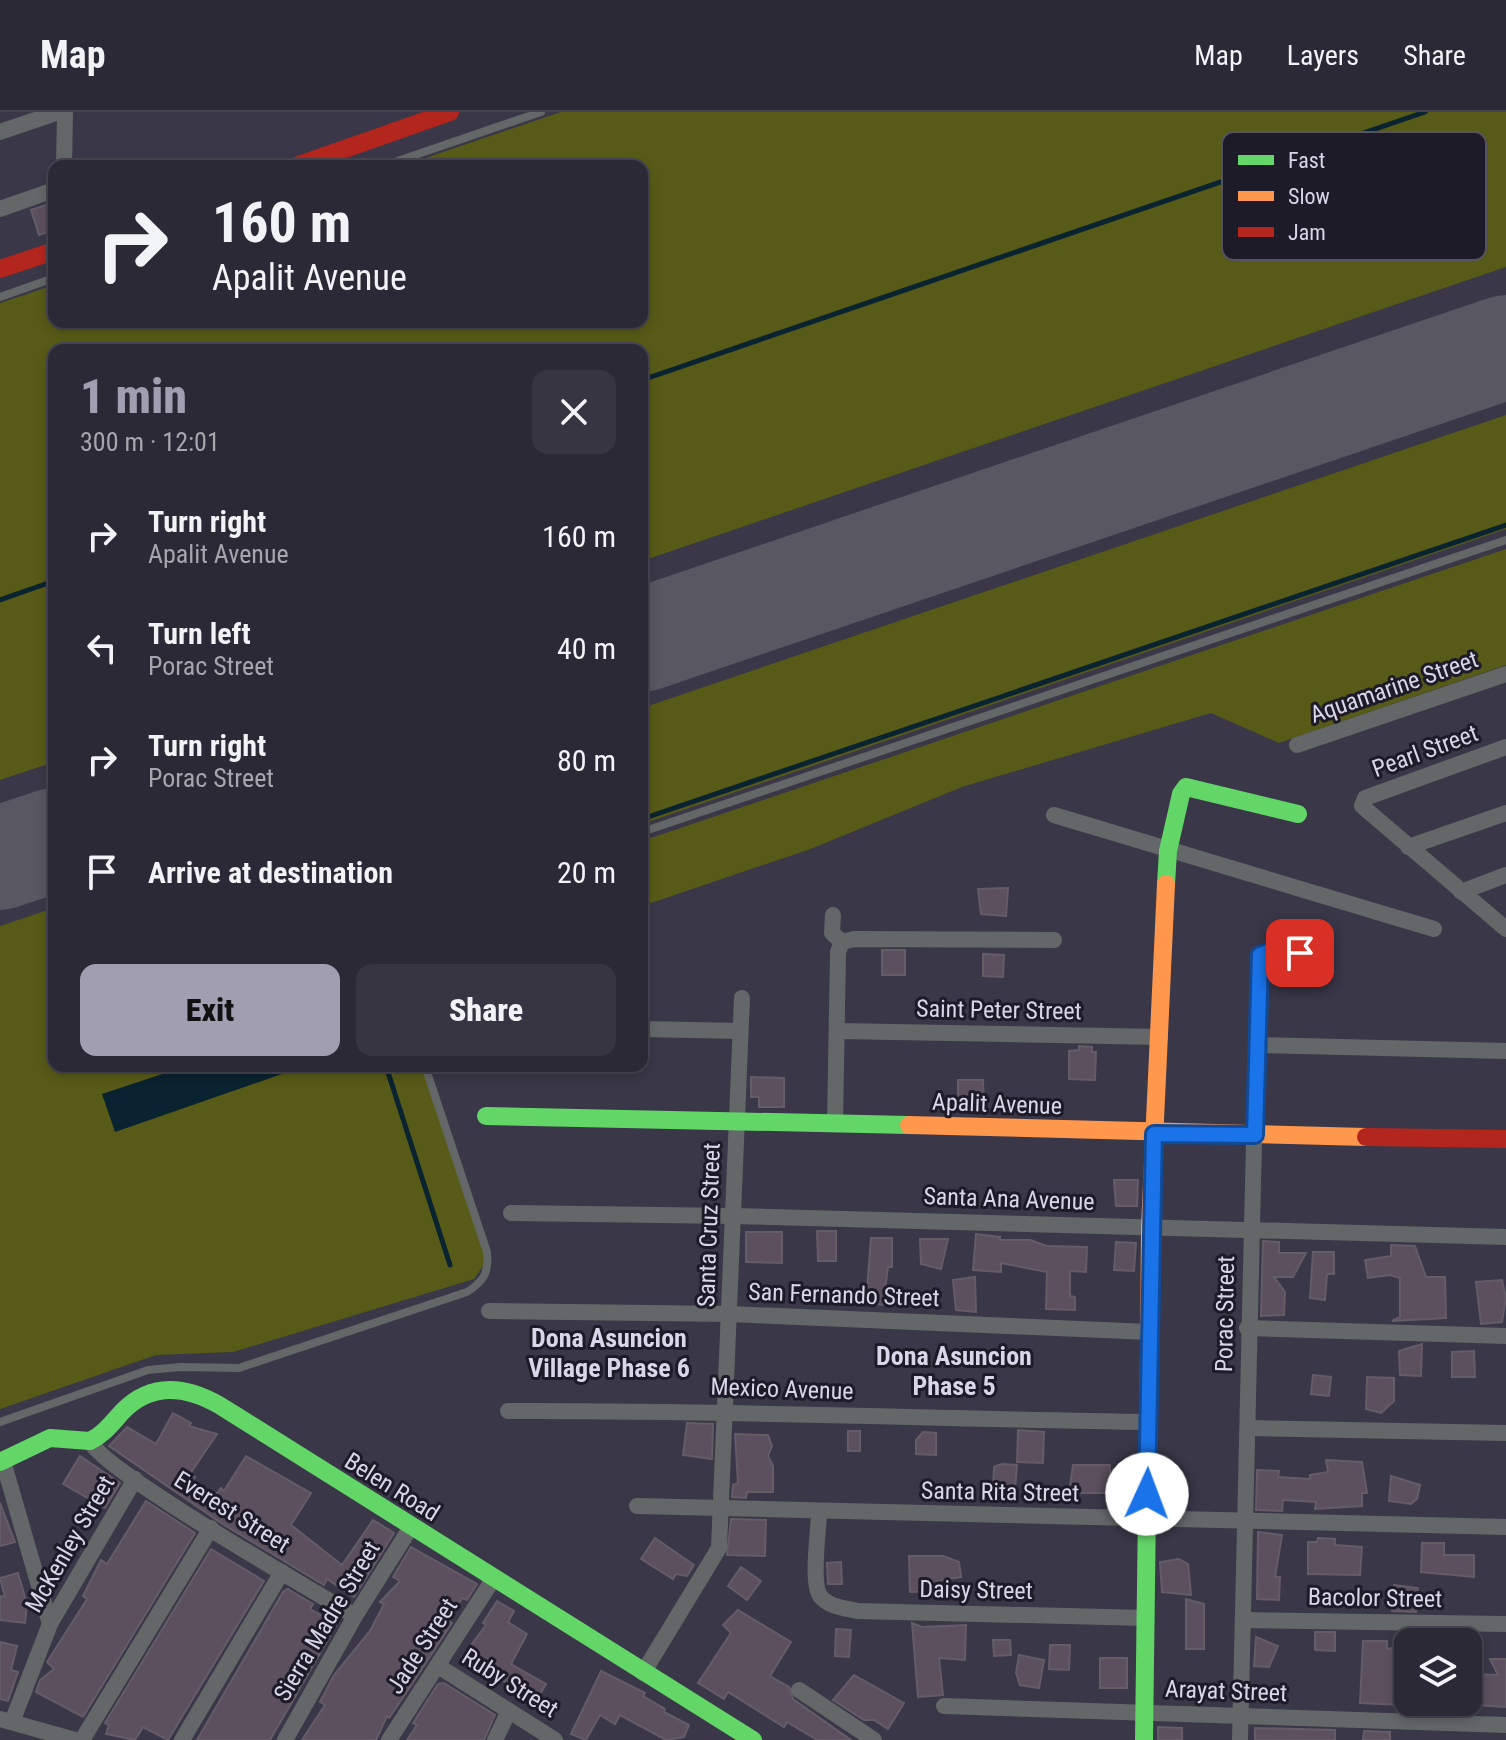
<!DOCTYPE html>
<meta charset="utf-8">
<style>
:root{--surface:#2c2936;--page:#383542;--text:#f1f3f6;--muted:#a6a6ad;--line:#484551;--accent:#a19eb1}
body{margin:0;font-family:"Roboto Condensed",sans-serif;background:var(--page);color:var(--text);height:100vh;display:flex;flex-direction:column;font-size:30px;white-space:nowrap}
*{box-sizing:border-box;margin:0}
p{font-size:26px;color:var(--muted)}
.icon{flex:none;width:44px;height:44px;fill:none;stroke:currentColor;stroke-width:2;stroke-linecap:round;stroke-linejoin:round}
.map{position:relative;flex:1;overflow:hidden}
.sheet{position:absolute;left:48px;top:232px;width:600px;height:728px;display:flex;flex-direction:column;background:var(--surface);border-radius:16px;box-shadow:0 4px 12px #0003,0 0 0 2px var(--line)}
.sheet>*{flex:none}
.banner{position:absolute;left:48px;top:48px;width:600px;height:168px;border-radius:16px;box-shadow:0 4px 12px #0003,0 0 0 2px var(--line);background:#2c2936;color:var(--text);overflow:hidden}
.controls{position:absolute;left:1394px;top:1516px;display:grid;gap:16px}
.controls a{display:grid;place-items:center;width:88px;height:88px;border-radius:16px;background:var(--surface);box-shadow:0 4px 12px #0003,0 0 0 2px var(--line);font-size:40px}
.pin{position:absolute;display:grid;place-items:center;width:68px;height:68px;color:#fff;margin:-34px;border-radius:16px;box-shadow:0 4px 12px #0006}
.me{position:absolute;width:88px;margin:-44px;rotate:2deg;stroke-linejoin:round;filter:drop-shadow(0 0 6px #0008)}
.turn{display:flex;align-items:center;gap:28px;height:168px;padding:0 32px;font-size:36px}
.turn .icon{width:104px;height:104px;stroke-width:2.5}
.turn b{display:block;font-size:56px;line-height:68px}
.round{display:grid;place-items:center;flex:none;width:84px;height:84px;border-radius:16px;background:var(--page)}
.head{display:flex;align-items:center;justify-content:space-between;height:136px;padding:0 32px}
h1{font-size:48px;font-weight:800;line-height:60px;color:var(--accent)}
.button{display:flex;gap:16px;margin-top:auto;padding:16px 32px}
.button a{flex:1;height:92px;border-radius:16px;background:var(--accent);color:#111;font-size:32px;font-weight:800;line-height:92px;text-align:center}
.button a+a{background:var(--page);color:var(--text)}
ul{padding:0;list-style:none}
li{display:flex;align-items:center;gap:24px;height:112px;padding:0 32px}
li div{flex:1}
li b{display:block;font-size:30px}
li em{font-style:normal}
header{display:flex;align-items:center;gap:48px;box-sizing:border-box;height:112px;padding:0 40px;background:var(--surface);border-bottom:2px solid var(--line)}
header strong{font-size:38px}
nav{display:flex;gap:44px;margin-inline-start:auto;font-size:28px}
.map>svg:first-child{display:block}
.green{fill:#585a17}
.water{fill:#0a2330}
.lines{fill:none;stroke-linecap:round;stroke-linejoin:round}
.stream{stroke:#0a2330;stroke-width:5}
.runway{stroke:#585762;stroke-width:104}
.building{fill:#5c4f5e;stroke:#645c67;stroke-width:2}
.lane{stroke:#636767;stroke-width:8}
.street{stroke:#636767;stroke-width:16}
.fast{stroke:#63d668;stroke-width:18}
.slow{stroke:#ff974d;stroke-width:18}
.jam{stroke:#b3261e;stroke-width:18}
.route-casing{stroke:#114b97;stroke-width:20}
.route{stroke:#1a73e8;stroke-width:14}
.labels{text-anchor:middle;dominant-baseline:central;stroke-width:6;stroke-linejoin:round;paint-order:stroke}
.street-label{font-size:24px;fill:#d9d6e9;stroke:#1d1b28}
.neighbourhood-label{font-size:26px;font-weight:bold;fill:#d9d6e9;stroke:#1d1b28}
.key{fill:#1d1b28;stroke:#555362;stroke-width:2}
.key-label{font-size:22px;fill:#d9d6e9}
</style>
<header>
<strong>Map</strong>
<nav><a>Map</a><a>Layers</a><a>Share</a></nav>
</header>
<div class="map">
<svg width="1506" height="1628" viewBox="0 0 1506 1628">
<rect width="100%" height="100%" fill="#3a3748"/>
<g class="green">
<polygon points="561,0 1506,0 1506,155 642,449 642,238 54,238 54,650 0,668 0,191 54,173 54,210 642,210 642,54 402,54"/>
<polygon points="1506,303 1506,417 642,712 642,596"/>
<polygon points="1506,437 1506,553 1279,631 1211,601 962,675 808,738 642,794 642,729"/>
<polygon points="54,796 54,954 187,954 102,982 305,954 423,954 484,1141 483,1154 474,1167 233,1240 156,1243 0,1297 0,814"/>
</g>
<polygon class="water" points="187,954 305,954 115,1020 102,982"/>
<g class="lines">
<g class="stream">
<polyline points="642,268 1425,0"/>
<polyline points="0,488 54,469"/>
<polyline points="642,707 1506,413"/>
<polyline points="386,954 450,1153"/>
</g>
<g class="runway">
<polyline points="642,528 1506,235"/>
<polyline points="0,746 54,728"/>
</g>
</g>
<g class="building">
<polygon points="49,92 54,118 39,123 31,98"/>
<polygon points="1008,776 1006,804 981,802 978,777"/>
<rect x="882" y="838" width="23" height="25"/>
<polygon points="983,842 1004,843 1003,865 983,864"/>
<polygon points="1079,934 1092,935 1092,940 1096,940 1095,968 1069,967 1069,939 1079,938"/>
<polygon points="751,965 784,966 784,995 759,995 759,985 751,985"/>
<polygon points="958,968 983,968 984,997 958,998"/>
<polygon points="1114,1068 1138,1068 1137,1094 1116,1094"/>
<polygon points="817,1119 836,1119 836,1149 818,1149"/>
<polygon points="746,1120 782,1120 782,1151 746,1150"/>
<polygon points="976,1122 1000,1125 1000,1128 1030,1128 1047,1134 1087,1135 1086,1160 1070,1159 1070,1184 1075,1185 1075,1198 1046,1197 1047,1160 1001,1151 1001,1160 973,1158"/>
<polygon points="871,1126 892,1126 892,1155 888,1155 883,1193 866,1191"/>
<polygon points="920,1127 948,1127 941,1157 921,1152"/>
<polygon points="1263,1129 1279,1130 1279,1141 1306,1141 1293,1165 1274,1165 1285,1180 1284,1203 1261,1204"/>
<polygon points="1116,1130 1136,1131 1134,1159 1114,1158"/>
<polygon points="1391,1133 1415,1134 1426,1165 1445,1165 1446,1206 1392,1209 1400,1205 1400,1166 1390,1163 1368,1166 1365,1148 1391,1144"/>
<polygon points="1313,1140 1334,1140 1334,1162 1327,1162 1325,1188 1310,1186"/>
<polygon points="975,1165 976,1200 956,1198 953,1168"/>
<polygon points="1502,1168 1506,1186 1502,1210 1481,1212 1476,1170"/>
<polygon points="1422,1232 1421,1264 1400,1263 1399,1239"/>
<polygon points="1474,1239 1475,1265 1452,1265 1452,1240"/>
<polygon points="1313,1263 1331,1265 1329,1284 1311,1282"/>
<polygon points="1367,1265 1394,1266 1394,1289 1381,1301 1366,1297"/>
<polygon points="173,1301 191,1311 189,1314 217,1322 190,1362 195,1365 190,1373 213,1386 221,1376 224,1379 246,1344 311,1381 291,1413 342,1453 373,1408 394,1421 354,1485 327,1467 324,1473 221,1411 109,1334 127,1315 156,1332"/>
<polygon points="687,1311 713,1312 712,1347 683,1343"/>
<polygon points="1018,1318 1044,1320 1043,1351 1017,1350"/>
<rect x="848" y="1319" width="12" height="20"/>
<polygon points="923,1320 936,1321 936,1343 916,1342 916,1328"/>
<polygon points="735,1322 768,1323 772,1334 768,1344 773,1354 773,1380 747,1380 746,1386 732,1385 733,1373 738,1371"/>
<polygon points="80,1344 120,1371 105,1396 63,1372"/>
<polygon points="1326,1348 1362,1350 1367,1381 1362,1381 1362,1394 1315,1397 1316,1390 1283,1388 1282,1399 1256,1398 1257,1358 1279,1359 1278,1365 1310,1367 1310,1363 1328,1360"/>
<polygon points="1002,1352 1017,1353 1015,1379 993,1378 994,1355"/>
<polygon points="1073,1353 1110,1353 1110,1381 1069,1381"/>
<polygon points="1391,1364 1420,1373 1417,1387 1411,1392 1389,1389"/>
<polygon points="146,1389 195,1421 83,1605 36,1580 40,1568 54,1557 47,1550 87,1487 83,1484 101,1448 107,1452"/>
<polygon points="0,1391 15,1430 0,1434"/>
<polygon points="731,1407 766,1408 765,1444 727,1443"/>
<polygon points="1258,1420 1282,1423 1275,1465 1280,1465 1279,1488 1257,1487"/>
<polygon points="655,1426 694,1453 687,1464 676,1462 673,1467 641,1447"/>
<polygon points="1318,1426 1335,1427 1335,1433 1362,1435 1360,1463 1308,1462 1308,1430 1317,1430"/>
<polygon points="1422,1431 1444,1431 1444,1443 1474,1443 1474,1465 1421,1460"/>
<polygon points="411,1435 477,1472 467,1488 462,1486 449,1509 452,1511 402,1587 389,1606 387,1604 376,1628 302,1628 325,1593 320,1590 334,1563 370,1519 384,1492 380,1490 400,1469 393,1465"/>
<polygon points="211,1437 264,1469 168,1628 143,1615 135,1628 106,1622 109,1613 105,1611"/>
<polygon points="909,1444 943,1444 959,1450 961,1465 937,1469 937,1479 910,1480"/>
<polygon points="1179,1447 1188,1452 1191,1483 1162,1480 1160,1450"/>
<polygon points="841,1450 842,1472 828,1472 827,1451"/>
<polygon points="741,1455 761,1469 747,1488 728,1474"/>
<polygon points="18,1461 27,1492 25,1511 0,1508 0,1484 5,1485 0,1466"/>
<polygon points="1394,1473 1418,1476 1416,1500 1392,1499"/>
<polygon points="288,1477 313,1492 310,1497 337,1512 270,1628 197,1628 283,1480"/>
<polygon points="1186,1487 1204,1492 1204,1537 1186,1537"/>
<polygon points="497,1489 514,1499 508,1510 527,1522 511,1552 546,1572 535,1591 512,1578 514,1574 463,1550 466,1547 462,1545 486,1513 483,1511"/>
<polygon points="738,1498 791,1530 770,1564 789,1575 793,1587 851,1628 817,1628 787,1610 784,1615 728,1580 724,1587 698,1571 731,1521 723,1513"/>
<polygon points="912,1511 922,1515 966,1513 965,1548 939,1546 943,1583 918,1585"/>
<polygon points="836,1517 851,1518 849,1545 835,1544"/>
<polygon points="1315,1520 1335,1520 1335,1539 1315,1538"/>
<polygon points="1256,1525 1278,1534 1269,1555 1254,1554"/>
<polygon points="993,1528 1010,1528 1011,1543 994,1544"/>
<polygon points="1363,1529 1387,1529 1387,1537 1408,1533 1408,1588 1404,1593 1360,1591"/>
<polygon points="0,1530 17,1534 11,1558 18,1560 8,1589 0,1587"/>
<polygon points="1050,1533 1070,1533 1069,1558 1049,1557"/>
<polygon points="1019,1543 1044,1548 1039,1576 1020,1573 1016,1561"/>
<rect x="1100" y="1546" width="27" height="30"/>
<polygon points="1490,1547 1506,1547 1506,1595 1473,1593 1471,1562 1498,1563"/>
<polygon points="601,1559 645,1581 643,1584 665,1597 664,1600 689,1613 684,1625 666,1628 620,1603 615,1612 600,1603 586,1628 571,1622"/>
<polygon points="854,1563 904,1591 888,1617 874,1608 864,1608 833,1588"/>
<polygon points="444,1571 495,1603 484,1628 407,1628 417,1613 413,1611 438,1572"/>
<polygon points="1158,1615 1182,1616 1182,1628 1158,1628"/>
<polygon points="1255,1616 1335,1618 1335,1628 1255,1628"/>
<polygon points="1364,1619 1390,1620 1390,1628 1363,1628"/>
</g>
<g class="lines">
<g class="lane">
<polyline points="383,54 541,0"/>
<polyline points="0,185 54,166"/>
<polyline points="642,720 1506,428"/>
<path d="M0,1310L148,1258L180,1255L239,1256L467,1180C484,1169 489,1161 487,1140L425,954"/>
</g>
<g class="street">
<polyline points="0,20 59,0"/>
<polyline points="64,54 65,0"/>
<polyline points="0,97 54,78"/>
<polyline points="1297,633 1506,562"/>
<polyline points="1506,635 1365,686 1362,694 1506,817"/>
<polyline points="1054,703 1434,817"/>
<polyline points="1408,735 1506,701"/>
<polyline points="1461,780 1506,763"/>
<polyline points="833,803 832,821 842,830"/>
<polyline points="842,830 854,827 1054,828"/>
<polyline points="642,917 740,919"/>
<polyline points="838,919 1160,925"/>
<polyline points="1257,933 1506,939"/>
<polyline points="835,1012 838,840 842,830"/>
<polyline points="511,1101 733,1104 1506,1125"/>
<polyline points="489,1199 730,1202 1149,1220"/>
<polyline points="1247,1216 1506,1224"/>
<path d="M508,1299C722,1298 936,1307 1150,1310"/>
<polyline points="1249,1316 1506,1321"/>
<path d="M90,1329C103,1359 314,1479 355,1504"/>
<polyline points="3,1349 50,1512"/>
<polyline points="637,1394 1506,1415"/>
<path d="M819,1400C819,1418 810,1473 821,1485C829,1495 846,1496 857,1499L1146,1506"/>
<polyline points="1244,1508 1506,1512"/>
<polyline points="438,1554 555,1628"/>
<polyline points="643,1561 719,1436 742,886"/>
<polyline points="799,1578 874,1628"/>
<polyline points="944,1594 1506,1613"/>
<polyline points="0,1607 75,1628"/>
<polyline points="12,1610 50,1512 135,1367"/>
<polyline points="82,1628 211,1416"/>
<polyline points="182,1628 282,1460"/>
<polyline points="285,1628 355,1504 411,1415"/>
<polyline points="389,1628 494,1466"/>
<polyline points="495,1628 509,1599"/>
<polyline points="1240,1628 1258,858 1260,843 1276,837 1325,845"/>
</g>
<g class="fast">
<polyline points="1166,772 1168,739 1181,682 1186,675 1298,702"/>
<polyline points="486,1004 909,1013"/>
<path d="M0,1350L50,1326L90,1329C104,1322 112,1311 122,1300C151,1270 185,1274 219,1293L753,1628"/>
<polyline points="1144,1628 1149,1241"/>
</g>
<g class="slow">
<polyline points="909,1013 1366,1025"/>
<polyline points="1149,1241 1150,1115 1166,772"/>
</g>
<g class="jam">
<polyline points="296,54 450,0"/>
<polyline points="0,157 54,139"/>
<polyline points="1366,1025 1506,1027"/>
</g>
</g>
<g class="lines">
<defs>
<polyline id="route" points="1147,1382 1154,1022 1255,1023 1260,843 1276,837 1300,841"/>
</defs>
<use href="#route" class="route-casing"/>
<use href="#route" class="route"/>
</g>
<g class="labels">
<g class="street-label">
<text transform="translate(1394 575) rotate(-19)">Aquamarine Street</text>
<text transform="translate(1425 639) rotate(-20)">Pearl Street</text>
<text transform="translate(999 898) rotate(1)">Saint Peter Street</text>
<text transform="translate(997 992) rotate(2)">Apalit Avenue</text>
<text transform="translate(1009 1087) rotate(2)">Santa Ana Avenue</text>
<text transform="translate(709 1113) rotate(-88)">Santa Cruz Street</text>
<text transform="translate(844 1183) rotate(2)">San Fernando Street</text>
<text transform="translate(1225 1202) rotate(-89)">Porac Street</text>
<text transform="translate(782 1277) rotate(2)">Mexico Avenue</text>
<text transform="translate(392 1375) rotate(32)">Belen Road</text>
<text transform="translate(1000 1380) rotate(1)">Santa Rita Street</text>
<text transform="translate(232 1400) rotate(32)">Everest Street</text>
<text transform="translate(70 1432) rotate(-60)">McKenley Street</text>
<text transform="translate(976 1478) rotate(1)">Daisy Street</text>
<text transform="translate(1375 1486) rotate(1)">Bacolor Street</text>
<text transform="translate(327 1509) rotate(-59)">Sierra Madre Street</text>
<text transform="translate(422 1534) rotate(-57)">Jade Street</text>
<text transform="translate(510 1571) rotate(32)">Ruby Street</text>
<text transform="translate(1226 1579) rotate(2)">Arayat Street</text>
</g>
<g class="neighbourhood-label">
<text x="609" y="1226">Dona Asuncion<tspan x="609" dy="30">Village Phase 6</tspan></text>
<text x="954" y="1244">Dona Asuncion<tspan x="954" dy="30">Phase 5</tspan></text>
</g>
</g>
<rect x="1222" y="20" width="264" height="128" rx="12" class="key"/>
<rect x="1238" y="43" width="36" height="10" fill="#63d668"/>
<rect x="1238" y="79" width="36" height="10" fill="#ff974d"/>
<rect x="1238" y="115" width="36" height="10" fill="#b3261e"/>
<g class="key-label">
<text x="1288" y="56">Fast</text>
<text x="1288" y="92">Slow</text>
<text x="1288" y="128">Jam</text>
</g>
</svg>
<div class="controls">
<a><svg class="icon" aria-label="layers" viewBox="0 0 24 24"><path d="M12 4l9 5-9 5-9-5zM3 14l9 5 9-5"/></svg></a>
</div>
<div class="pin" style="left:1300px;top:841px;background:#d93025"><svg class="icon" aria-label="arrive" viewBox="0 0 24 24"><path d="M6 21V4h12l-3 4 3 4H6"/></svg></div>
<svg class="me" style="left:1147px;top:1382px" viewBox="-20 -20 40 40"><circle r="19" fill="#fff"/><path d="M0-13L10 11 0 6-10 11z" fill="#1a73e8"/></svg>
<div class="banner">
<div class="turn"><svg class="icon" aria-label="right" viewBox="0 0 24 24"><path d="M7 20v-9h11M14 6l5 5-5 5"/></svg><div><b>160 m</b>Apalit Avenue</div></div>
</div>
<section class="sheet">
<div class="head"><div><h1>1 min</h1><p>300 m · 12:01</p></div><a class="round"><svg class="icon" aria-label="close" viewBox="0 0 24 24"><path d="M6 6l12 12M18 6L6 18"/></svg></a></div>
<ul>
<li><svg class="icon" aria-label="right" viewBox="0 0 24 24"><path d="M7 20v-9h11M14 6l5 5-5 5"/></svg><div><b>Turn right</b><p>Apalit Avenue</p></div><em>160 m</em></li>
<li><svg class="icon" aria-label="left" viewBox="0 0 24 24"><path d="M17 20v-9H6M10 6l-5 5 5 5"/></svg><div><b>Turn left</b><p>Porac Street</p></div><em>40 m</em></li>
<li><svg class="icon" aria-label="right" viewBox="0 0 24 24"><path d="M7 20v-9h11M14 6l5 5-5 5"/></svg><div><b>Turn right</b><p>Porac Street</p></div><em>80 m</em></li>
<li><svg class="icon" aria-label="arrive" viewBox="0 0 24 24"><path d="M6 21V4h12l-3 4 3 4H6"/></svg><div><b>Arrive at destination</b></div><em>20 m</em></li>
</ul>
<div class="button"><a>Exit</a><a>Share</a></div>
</section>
</div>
